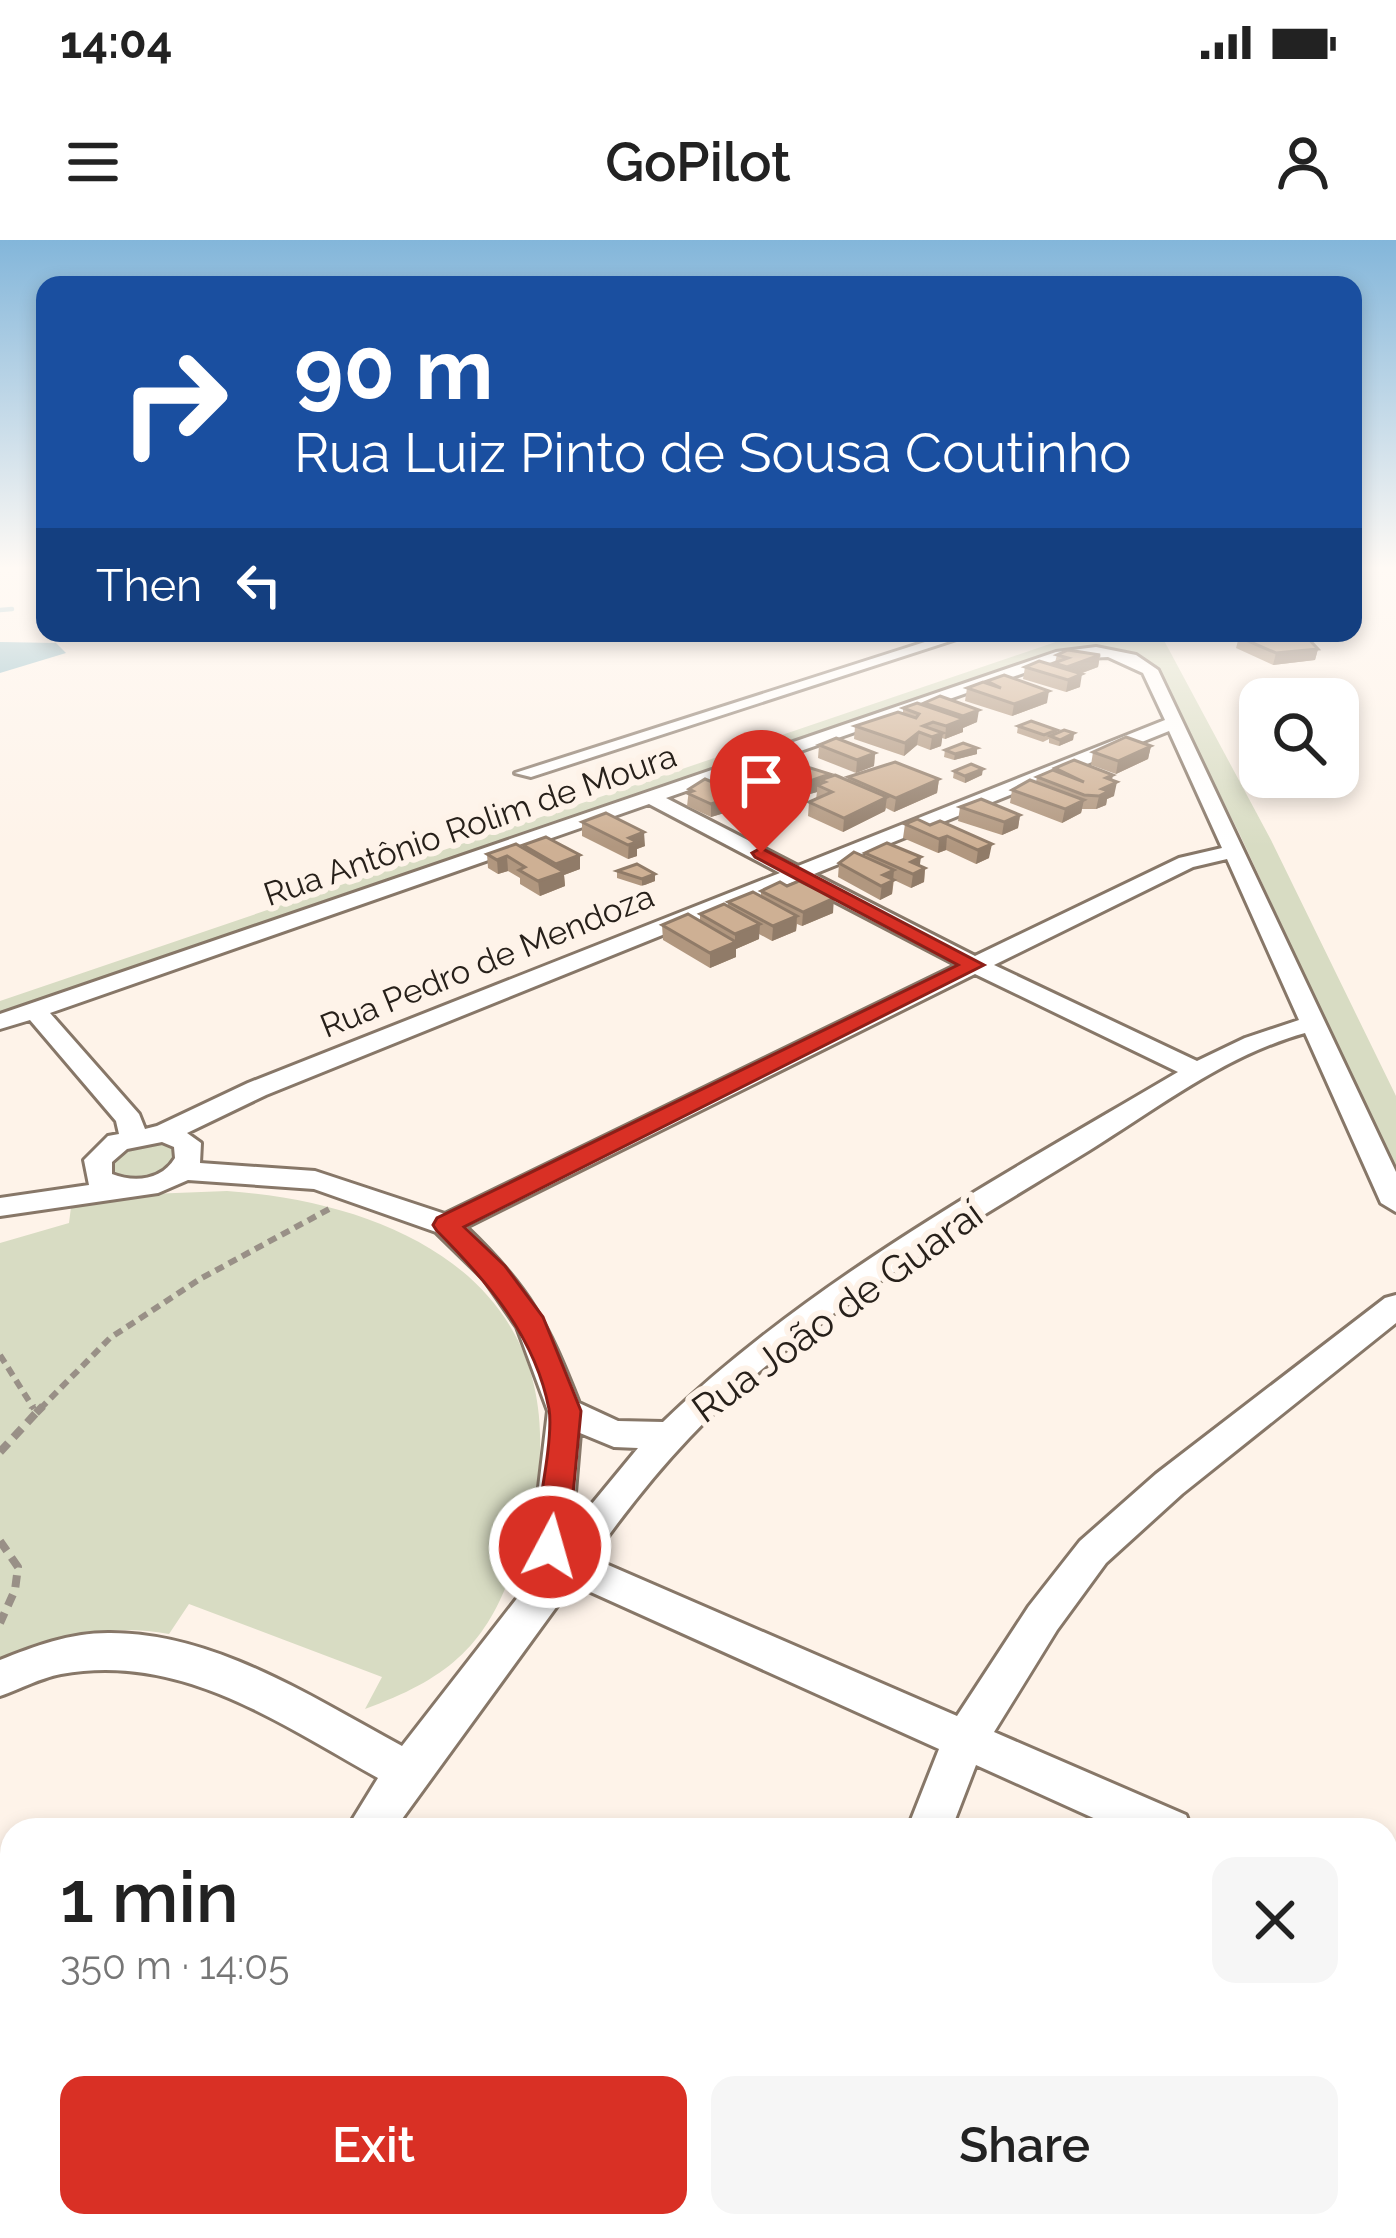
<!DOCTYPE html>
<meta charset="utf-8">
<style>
:root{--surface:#fff;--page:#f6f6f6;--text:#222;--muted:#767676;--accent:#d93025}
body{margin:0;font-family:Raleway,sans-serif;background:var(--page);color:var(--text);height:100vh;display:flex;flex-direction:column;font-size:45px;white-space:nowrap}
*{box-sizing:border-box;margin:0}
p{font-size:39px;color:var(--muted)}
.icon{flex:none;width:66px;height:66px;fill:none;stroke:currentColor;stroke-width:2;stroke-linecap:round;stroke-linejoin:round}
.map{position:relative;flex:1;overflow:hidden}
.drawer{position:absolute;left:0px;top:1578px;width:1398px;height:420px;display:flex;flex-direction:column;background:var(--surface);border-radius:36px 36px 0 0;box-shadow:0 6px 18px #0003}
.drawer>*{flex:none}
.banner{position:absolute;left:36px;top:36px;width:1326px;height:366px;border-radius:24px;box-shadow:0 6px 18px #0003;background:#1a4fa0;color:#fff;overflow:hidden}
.tools{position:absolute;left:1239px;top:438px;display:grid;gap:24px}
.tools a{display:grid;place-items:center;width:120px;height:120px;border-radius:24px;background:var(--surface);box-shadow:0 6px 18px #0003;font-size:60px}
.pin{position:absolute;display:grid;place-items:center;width:102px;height:102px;color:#fff;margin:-123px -51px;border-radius:50% 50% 50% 0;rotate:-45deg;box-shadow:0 0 12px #0007}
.pin .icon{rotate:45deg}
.me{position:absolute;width:132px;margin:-66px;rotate:6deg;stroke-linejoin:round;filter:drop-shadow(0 0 9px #0008)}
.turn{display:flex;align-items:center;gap:42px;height:252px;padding:0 60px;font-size:54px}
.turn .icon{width:156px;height:156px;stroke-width:2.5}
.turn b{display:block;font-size:84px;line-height:102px}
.then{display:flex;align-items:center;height:114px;padding:0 60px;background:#0003;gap:24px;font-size:45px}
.round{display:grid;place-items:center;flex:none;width:126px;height:126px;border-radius:24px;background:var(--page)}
.head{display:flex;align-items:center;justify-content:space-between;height:204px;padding:0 60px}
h1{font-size:72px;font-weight:600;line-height:90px}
.cta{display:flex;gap:24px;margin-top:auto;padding:24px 60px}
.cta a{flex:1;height:138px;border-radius:24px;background:var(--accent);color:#fff;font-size:48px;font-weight:600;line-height:138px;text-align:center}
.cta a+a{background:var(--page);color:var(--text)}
.status{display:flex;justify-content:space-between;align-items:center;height:84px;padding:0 60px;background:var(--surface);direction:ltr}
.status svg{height:33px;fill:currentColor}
header{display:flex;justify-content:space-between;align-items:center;height:156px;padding:0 60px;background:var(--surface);font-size:54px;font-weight:600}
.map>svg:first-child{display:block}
.green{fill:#d8dcc3}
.water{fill:#8cbac6}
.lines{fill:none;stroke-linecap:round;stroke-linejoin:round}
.stream{stroke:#8cbac6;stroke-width:4.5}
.minor-casing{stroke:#877768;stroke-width:6}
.path-far1{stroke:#999087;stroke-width:6;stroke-dasharray:9 6;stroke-linecap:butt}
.path{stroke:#999087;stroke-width:8;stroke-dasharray:12 8;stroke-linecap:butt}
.minor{fill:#fff;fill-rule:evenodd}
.wall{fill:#b1977f}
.shaded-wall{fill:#907b68}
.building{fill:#ceb094;stroke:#907b68;stroke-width:3}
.route{fill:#d93025;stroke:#8d1f18;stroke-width:3}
.labels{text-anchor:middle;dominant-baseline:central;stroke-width:12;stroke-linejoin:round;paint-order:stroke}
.far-street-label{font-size:33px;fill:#27201a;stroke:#fef3e9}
.street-label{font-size:39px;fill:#27201a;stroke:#fef3e9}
</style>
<div class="status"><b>14:04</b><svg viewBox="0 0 49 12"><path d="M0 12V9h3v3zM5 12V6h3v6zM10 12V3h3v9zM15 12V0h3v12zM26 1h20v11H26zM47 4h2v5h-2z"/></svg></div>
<header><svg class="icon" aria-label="menu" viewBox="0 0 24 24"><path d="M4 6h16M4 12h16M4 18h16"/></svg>GoPilot<svg class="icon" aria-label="person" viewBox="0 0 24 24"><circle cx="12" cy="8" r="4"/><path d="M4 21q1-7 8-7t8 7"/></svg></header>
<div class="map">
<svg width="1396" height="1998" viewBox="0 0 1396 1998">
<rect width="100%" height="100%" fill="#fef3e9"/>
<g class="green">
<polygon points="1082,393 1160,393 1271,600 1396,856 1396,933 1240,595 1156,427 1124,414 1082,410 0,776 0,761"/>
<polygon points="139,900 175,903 178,925 144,942 109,936 106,921"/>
<path d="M227,951C388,962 556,1036 539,1227C537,1255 527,1280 520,1306C493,1398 457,1436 365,1469L382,1437L189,1364L169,1394C110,1383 55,1396 0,1418V1003L69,983L71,967L150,954Z"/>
</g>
<polygon class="water" points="0,402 56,403 66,413 0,433"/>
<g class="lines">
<polyline class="stream" points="0,370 12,369"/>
<defs>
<g id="minor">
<polygon points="953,393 975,393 531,537 515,533"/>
<path d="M1096,407L1136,415L1158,430L1396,932V972L1381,963L1305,793C1226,815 1159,867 1090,910C952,995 801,1079 689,1198C654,1235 622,1276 592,1318L957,1476L1029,1366L1080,1301L1156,1234L1385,1058L1396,1055V1083L1182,1254L1106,1323L1057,1390L994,1492L1186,1575L1192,1590H1120L976,1525L951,1590H907L939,1509L573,1344L394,1590H346L378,1538C279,1483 180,1412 61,1434C40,1438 20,1449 0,1456V1420C35,1406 70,1393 108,1393C214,1392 313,1458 402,1506L543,1325L532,1307L548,1171L517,1087L484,1039L436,992L314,949L188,940L158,953L0,976V958L89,945L84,920L108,896L119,894L116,881L30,780L0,789V774L1056,412ZM1108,417L1143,433L1165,480L798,626L666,558L1064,419ZM1169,491L1222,608L1179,618L975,716L814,634ZM649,564L780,633L248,843L157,886L145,889L139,874L50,773ZM1227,619L1299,780L1245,798L1197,821L994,725L1193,627ZM796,641L957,725L445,974L315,931L200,923L201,903L187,893L266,855ZM975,734L1178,832C1002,936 811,1039 663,1182L618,1181L579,1163C547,1082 530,1048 466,987ZM162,902L174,907L175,918C162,940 135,943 112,934V922L127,909ZM580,1193L614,1207L638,1208L572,1288Z"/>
<polygon points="1386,1660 1396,1664 1396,1712 1386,1708"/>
<polygon points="63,1986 120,1986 115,1998 58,1998"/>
<polygon points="749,1986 803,1986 799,1998 745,1998"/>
</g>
</defs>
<use href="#minor" class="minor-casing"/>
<g class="path-far1">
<polyline points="0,1115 34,1169"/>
<polyline points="40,1169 110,1098 200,1039 331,968"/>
</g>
<g class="path">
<polyline points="36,1173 43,1166"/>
<polyline points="0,1212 36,1173 32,1166"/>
<polyline points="0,1301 18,1327 15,1350 0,1383"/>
</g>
<use href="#minor" class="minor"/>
</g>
<g class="wall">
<polygon points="1274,393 1318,409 1315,420 1273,425 1236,408 1239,397 1274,397"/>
<polygon points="1057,415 1100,415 1098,427 1080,434 1080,447 1066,452 1023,439 1025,427 1054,426"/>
<polygon points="987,441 1047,463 1012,476 965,461 967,448 987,444"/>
<polygon points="940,456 977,482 963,488 963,492 945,499 942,498 941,506 930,510 917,505 904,516 854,499 855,486 903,473 903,468 924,465 924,463"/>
<polygon points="1018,486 1057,490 1057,493 1074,493 1073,500 1059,506 1049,503 1049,499 1043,502 1017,493"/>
<polygon points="819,505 875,513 874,526 856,533 818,518"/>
<polygon points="1151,506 1148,519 1116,534 1091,525 1093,512"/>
<polygon points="977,508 977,514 954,520 944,517 945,510"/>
<polygon points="799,517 799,524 830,537 847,540 848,537 939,539 937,553 894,572 886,568 885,571 843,592 808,576 809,562 816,559 817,552 810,554 760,531 760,518"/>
<polygon points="1055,528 1112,540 1114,556 1107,559 1106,565 1096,569 1082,569 1081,573 1062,583 1010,563 1012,550 1036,542 1037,537 1054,531"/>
<polygon points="954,531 982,535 965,543 953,538"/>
<polygon points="689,549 741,568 711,577 687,566"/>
<polygon points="960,567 1020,575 1018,588 1002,595 958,581"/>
<polygon points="940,581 989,618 976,624 946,610 938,613 903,598 905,584 930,585"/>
<polygon points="582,582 645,606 637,609 637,616 628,619 582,596"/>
<polygon points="523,605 580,629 564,635 565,646 540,656 520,644 520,638 508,631 498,634 488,628 487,614 523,608"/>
<polygon points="865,613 925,628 924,642 911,648 894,640 892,654 880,660 838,637 839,623 865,617"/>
<polygon points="617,631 655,641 642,646 617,638"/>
<polygon points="761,651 833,673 802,686 797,684 796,691 772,701 759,694 759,699 736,709 736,717 710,728 663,700 662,685 700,681 700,674 728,667 728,662 761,657"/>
<polygon points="612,665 642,670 623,678 613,673"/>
</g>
<g class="shaded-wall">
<polygon points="1318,409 1315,420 1273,425 1276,413"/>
<polygon points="1100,415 1098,427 1065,439 1067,427"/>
<polygon points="1082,434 1080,447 1066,452 1068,440"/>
<polygon points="1049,451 1047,463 1012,476 1014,464"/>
<polygon points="979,470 977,482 963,488 963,492 945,499 946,486 963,480 963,476"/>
<polygon points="919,492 917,505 904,516 905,503"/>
<polygon points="943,493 941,506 930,510 932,497"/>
<polygon points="1074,493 1073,500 1059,506 1060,500"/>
<polygon points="1151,506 1148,519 1116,534 1118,521"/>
<polygon points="977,508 977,514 954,520 955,514"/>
<polygon points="875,513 874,526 856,533 857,520"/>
<polygon points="983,529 982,535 965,543 965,536"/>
<polygon points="830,534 830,547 820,540 820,547 817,545 817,552 810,554 810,541"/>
<polygon points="1113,535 1111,545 1117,542 1114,556 1107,559 1106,565 1096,569 1099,556 1106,538"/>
<polygon points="939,539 937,553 894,572 896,558"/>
<polygon points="741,554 741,568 711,577 711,564"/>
<polygon points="887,557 885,571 843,592 844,578"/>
<polygon points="1084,560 1081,573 1062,583 1065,569"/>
<polygon points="1020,575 1018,588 1002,595 1004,582"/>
<polygon points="644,592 645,606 637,609 637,616 628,619 629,598"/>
<polygon points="947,596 946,610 938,613 939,599"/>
<polygon points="992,604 989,618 976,624 978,610"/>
<polygon points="580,615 580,629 564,635 565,646 540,656 538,641 557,635 556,624"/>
<polygon points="507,616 508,631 498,634 497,620"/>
<polygon points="921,617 919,631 925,628 924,642 911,648 913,634 911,622"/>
<polygon points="894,630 892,654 880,660 883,635"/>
<polygon points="655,634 655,641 642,646 642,639"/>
<polygon points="834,658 833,673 802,686 803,672"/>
<polygon points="642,662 642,670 623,678 622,671"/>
<polygon points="797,676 796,691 772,701 773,686"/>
<polygon points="760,684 759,699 736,709 736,717 710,728 710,713 735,702 735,694"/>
</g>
<g class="building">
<polygon points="1274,393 1303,393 1318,409 1276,413 1239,397 1278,397"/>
<polygon points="1068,410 1100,415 1067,427 1054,423 1068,418 1057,415"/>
<polygon points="1039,421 1082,434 1068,440 1025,427"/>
<polygon points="1004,435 1049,451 1014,464 967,448 983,442 1001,448 987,441"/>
<polygon points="940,456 979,470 963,476 924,463"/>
<polygon points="917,463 964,479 946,486 933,482 923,486 943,493 932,497 919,492 905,503 855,486 898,472 916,478 919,474 903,468"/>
<polygon points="1031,481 1057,490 1044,495 1018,486"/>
<polygon points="1064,490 1074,493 1060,500 1050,496"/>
<polygon points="1126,497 1151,506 1118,521 1093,512"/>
<polygon points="836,498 875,513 857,520 819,505"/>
<polygon points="963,503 977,508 955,514 945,510"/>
<polygon points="784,510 799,517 788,521 830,534 810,541 760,518"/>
<polygon points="1074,520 1113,535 1106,538 1117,542 1102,549 1109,551 1099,556 1084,555 1037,537 1053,530 1084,542 1055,528"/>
<polygon points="895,522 939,539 896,558 848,537"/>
<polygon points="971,524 983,529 965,536 954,531"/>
<polygon points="835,535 887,557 844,578 809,562 832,552 817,545 825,542 820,540"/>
<polygon points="705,539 741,554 711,564 687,553 693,551 689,549"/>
<polygon points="1030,540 1084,560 1065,569 1012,550"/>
<polygon points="981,559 1020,575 1004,582 960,567"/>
<polygon points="606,573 644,592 629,598 637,602 628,605 582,582"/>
<polygon points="917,579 930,585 940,581 992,604 978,610 947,596 939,599 905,584"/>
<polygon points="546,597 580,615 556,624 523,605"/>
<polygon points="887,603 921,617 911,622 925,628 913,634 865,613"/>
<polygon points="516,604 564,632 538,641 519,630 525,627 507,616 497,620 487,614"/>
<polygon points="854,612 894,630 883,635 894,640 881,646 839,623"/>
<polygon points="637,624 655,634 642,639 617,631"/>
<polygon points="799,641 834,658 803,672 761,651 780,642 787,646"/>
<polygon points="753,652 797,676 773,686 728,662"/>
<polygon points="632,657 642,662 622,671 612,665"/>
<polygon points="724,664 760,684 735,694 700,674"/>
<polygon points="688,674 736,702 710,713 662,685"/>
</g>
<linearGradient id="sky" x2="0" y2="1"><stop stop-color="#83b6da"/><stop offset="0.54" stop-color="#fffaf5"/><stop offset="1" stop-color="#fffaf5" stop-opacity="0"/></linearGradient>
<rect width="1396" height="607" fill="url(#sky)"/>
<path class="route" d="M761,608L984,725L464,987L505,1026L543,1077L581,1171L568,1307L563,1317L550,1321L538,1317L533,1307C537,1274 554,1198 549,1169C535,1096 487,1041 437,991L433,985L437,978L958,725L755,617L752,613Z"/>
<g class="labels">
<g class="far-street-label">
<text transform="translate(470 585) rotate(-19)">Rua Antônio Rolim de Moura</text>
<text transform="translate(487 721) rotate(-22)">Rua Pedro de Mendoza</text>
</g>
<g class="street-label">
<text transform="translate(837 1071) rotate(-36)">Rua João de Guaraí</text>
</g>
</g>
</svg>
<div class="tools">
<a><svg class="icon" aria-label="search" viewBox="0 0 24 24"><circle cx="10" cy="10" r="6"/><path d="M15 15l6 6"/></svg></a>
</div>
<div class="pin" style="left:761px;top:613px;background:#d93025"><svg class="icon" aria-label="arrive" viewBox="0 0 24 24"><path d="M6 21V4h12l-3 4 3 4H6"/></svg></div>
<svg class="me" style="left:550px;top:1307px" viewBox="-20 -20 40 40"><circle r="17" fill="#d93025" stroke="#fff" stroke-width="3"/><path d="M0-11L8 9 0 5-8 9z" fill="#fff"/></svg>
<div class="banner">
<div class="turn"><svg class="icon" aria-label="right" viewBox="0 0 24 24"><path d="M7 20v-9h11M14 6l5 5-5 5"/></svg><div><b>90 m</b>Rua Luiz Pinto de Sousa Coutinho</div></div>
<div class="then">Then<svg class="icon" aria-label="left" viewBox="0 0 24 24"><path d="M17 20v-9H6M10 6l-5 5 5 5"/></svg></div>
</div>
<section class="drawer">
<div class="head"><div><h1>1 min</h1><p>350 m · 14:05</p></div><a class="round"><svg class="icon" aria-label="close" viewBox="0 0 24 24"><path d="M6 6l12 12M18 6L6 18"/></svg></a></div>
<div class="cta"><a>Exit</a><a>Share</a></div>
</section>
</div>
